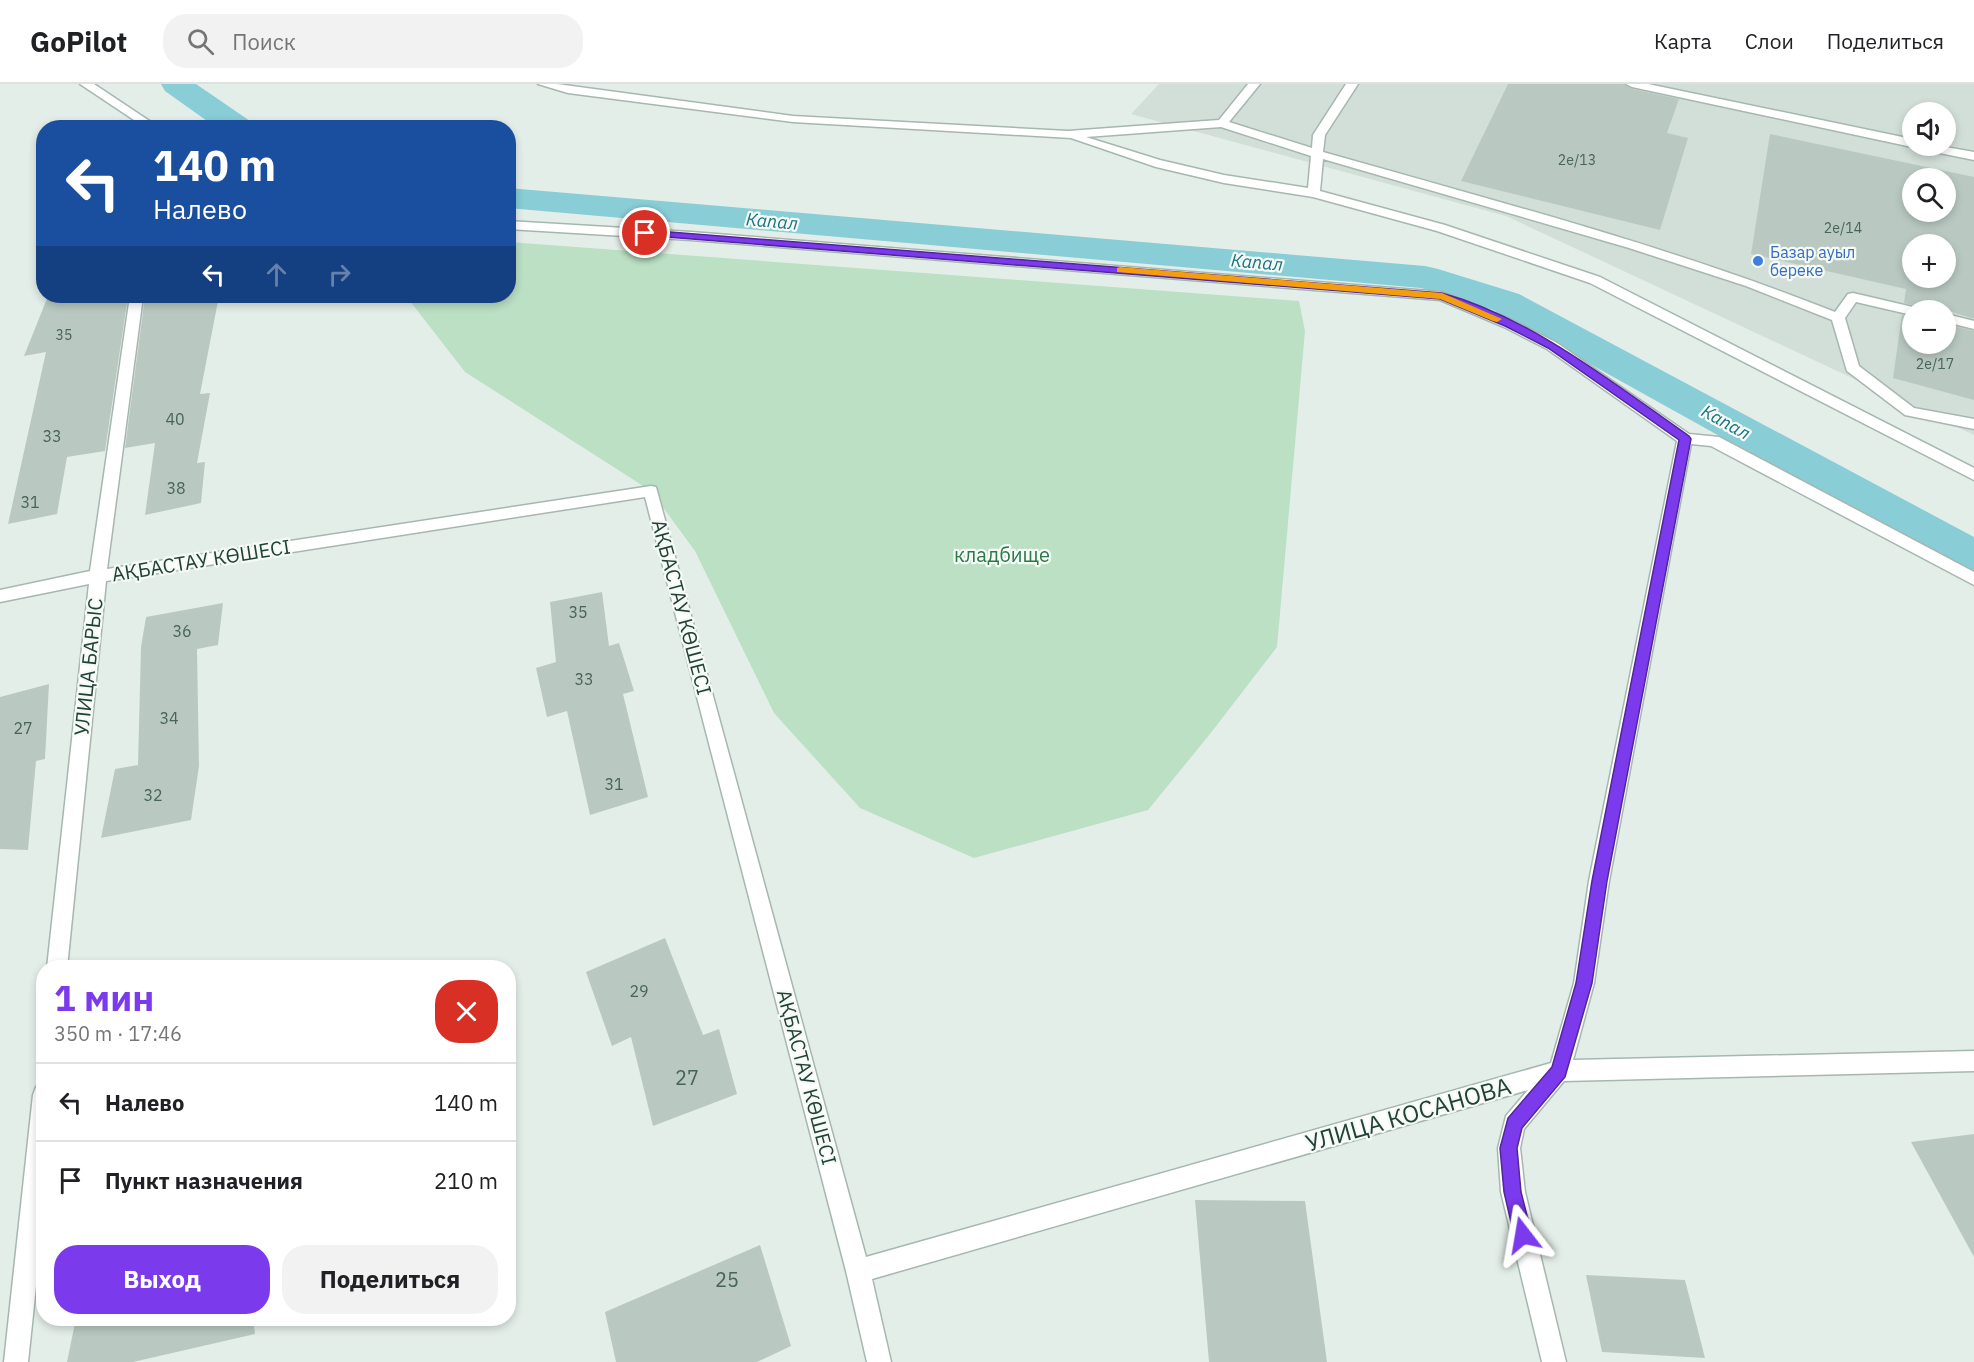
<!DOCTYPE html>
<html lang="ru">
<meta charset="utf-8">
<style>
:root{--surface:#fff;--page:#f2f2f2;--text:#202124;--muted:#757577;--line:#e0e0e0;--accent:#7c3aed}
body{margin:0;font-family:"IBM Plex Sans",sans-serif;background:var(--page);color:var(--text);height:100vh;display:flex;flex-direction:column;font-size:22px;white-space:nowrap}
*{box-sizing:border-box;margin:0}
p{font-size:20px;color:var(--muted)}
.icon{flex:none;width:33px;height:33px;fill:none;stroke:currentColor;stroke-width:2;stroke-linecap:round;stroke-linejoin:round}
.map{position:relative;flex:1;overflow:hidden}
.side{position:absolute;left:36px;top:876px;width:480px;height:366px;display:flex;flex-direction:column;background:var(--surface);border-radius:24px;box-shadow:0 3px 9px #0003}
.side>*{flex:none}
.hud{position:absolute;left:36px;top:36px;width:480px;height:183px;border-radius:24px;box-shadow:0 3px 9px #0003;background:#1a4fa0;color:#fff;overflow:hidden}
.fabs{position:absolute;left:1902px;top:18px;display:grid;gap:12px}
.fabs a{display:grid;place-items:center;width:54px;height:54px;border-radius:50%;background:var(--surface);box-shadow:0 3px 9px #0003;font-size:30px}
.pin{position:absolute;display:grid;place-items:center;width:51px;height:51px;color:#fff;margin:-26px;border:3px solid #fff;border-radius:50%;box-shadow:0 2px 6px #0007}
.me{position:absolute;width:66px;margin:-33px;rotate:346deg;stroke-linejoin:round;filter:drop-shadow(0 0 4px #0008)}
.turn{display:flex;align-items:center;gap:21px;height:126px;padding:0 18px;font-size:27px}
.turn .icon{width:78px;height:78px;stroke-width:2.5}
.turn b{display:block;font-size:42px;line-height:51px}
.lanes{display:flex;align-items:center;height:57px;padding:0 18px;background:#0003;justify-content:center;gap:30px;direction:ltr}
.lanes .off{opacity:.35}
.round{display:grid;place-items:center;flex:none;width:63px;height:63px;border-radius:24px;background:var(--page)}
.overview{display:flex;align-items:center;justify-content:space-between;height:102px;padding:0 18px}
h1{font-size:36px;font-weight:700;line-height:45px;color:var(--accent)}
.primary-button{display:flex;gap:12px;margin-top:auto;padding:12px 18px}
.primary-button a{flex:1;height:69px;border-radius:24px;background:var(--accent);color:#fff;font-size:24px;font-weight:700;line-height:69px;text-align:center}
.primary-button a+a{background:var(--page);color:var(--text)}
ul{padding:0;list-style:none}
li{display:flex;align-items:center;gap:18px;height:78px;padding:0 18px;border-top:2px solid var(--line)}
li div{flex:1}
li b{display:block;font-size:22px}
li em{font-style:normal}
header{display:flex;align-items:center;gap:36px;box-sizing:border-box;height:84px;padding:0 30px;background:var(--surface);border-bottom:2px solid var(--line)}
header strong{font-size:28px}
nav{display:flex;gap:33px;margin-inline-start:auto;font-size:21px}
.search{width:420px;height:54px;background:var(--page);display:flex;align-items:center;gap:15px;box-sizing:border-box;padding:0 21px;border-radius:24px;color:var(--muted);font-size:22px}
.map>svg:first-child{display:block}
.built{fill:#d2ded8;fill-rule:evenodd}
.green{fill:#bbe0c4}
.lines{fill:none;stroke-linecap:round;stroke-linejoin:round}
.canal{fill:#89cdd6;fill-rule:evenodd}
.building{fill:#b9c9c2;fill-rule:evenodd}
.service-casing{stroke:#a6b7b0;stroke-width:3}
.minor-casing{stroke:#a6b7b0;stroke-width:3}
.service{fill:#fff;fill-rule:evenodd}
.minor{fill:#fff;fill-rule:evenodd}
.route{fill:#7c3aed;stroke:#51269a;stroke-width:1.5}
.slow{fill:#f59e0b}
.shop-dot{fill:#3f7fe0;stroke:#f5faf7;stroke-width:2}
.labels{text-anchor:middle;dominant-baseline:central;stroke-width:4.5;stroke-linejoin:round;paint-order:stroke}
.far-number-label{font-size:14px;fill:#48635a}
.far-shop-label{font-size:16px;fill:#366cbe;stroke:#f5faf7;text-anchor:start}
.number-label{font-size:16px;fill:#48635a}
.far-water-label{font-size:18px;font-style:italic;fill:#187381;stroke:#f5faf7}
.park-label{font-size:20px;fill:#297a46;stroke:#f5faf7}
.street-label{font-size:20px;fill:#224137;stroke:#f5faf7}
.near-number-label{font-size:20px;fill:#48635a}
.near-street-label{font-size:24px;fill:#224137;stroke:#f5faf7}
</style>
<header>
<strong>GoPilot</strong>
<div class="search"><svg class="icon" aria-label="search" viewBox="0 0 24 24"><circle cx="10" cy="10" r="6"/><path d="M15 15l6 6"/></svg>Поиск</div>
<nav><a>Карта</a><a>Слои</a><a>Поделиться</a></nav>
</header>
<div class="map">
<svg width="1974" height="1278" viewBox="0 0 1974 1278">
<rect width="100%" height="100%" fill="#e4eee9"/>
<path class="built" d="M1159,0H1974V351L1506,132L1131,30ZM1912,28H1946V62H1912ZM1912,94H1946V128H1912ZM1912,160H1946V194H1912ZM1912,226H1946V260H1912Z"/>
<polygon class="green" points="509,158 1299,217 1305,247 1277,563 1210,650 1148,726 974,774 860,724 774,629 695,467 651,407 465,288 406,212 508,212"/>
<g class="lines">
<g class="canal">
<polygon points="161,0 196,0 250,37 255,44 217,44 165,7"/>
<polygon points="508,104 1425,182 1438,185 1519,210 1974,453 1974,489 1958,485 1493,226 1421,204 508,124"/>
</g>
</g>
<g class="building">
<polygon points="1508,0 1624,0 1632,5 1679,15 1667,49 1688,54 1660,146 1461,97"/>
<path d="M1770,50L1974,93V235L1946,226H1920L1918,222L1904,219L1906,205L1751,170ZM1912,94H1946V128H1912ZM1912,160H1946V194H1912Z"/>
<polygon points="48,212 128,212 105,367 67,373 57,430 8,440 46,268 24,272"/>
<polygon points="145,212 219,212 200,310 210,309 197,379 205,378 201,419 145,431 155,359 125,364"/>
<polygon points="1902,231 1912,233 1912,260 1946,260 1946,240 1974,247 1974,316 1893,294"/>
<polygon points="602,508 609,562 619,559 634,607 623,610 648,713 590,731 567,627 547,633 536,584 556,578 550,518"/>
<polygon points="223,519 218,561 197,565 199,682 191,736 101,754 115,685 138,681 141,563 146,533"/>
<polygon points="49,600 45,675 36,677 28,766 0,765 0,613"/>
<polygon points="665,854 703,951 719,945 737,1010 653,1042 631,953 612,962 586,888"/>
<polygon points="1974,1050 1974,1173 1911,1058"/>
<polygon points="1195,1116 1305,1117 1327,1278 1209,1278"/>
<polygon points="760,1161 791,1262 757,1278 616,1278 605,1228"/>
<polygon points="1586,1191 1685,1196 1705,1274 1602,1268"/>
<polygon points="76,1234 253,1234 255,1250 133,1278 67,1278"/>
</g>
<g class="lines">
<defs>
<g id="service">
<path d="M538,0H557L793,32L1068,47L1219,36L1248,0H1260L1229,38L1312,64L1313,51L1346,0H1358L1325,51L1323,68C1495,117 1669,162 1835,228L1848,210L1853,209L1917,224L1918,226H1912V231L1856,218L1845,234L1859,282L1914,324L1974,335V345L1905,331L1847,287L1832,236L1746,202L1629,164L1323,75L1320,107L1445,141L1600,193L1974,384V396L1590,199L1437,147L1313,113L1224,99L1156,83L1071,54L793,38L568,9ZM1221,43L1311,72L1308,104L1224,91L1160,76L1086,53Z"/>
<polygon points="1626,0 1648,0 1912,55 1912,62 1916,62 1912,63 1632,3"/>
<polygon points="1919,62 1940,62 1974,68 1974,76 1925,66"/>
<polygon points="1946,230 1974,237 1974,245 1946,238"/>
</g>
<g id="minor">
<polygon points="80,0 94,0 160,44 146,44"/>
<polygon points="508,137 691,148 1442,208 1514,237 1557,259 1689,350 1719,353 1974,488 1974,501 1711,362 1691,360 1609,797 1594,899 1573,976 1974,967 1974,987 1564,997 1524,1045 1520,1064 1525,1108 1566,1278 1542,1278 1501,1108 1498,1064 1506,1032 1528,1006 872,1195 891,1278 867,1278 846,1187 645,413 106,497 67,884 47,884 89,500 0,518 0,506 90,487 130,212 143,212 107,485 651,402 656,403 866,1173 1551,979 1574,899 1589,797 1677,357 1547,265 1504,243 1440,216 691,156 508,145"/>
<polygon points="44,1000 44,1126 28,1278 4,1278 33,1011 36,1003"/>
</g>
</defs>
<use href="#service" class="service-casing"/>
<use href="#minor" class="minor-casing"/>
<use href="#service" class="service"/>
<use href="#minor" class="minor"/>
</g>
<path class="route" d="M645,146L1442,209C1532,234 1613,299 1689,352L1691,355L1607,797L1592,899L1565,993L1522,1044L1517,1064L1521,1108L1532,1151L1529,1157L1523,1160L1517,1157L1514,1151L1504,1108L1500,1064L1508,1034L1552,983L1576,899L1592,797L1679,356L1548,264L1505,242L1440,215L642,151V147Z"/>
<polygon class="slow" points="1120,183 1442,209 1502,235 1497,238 1493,237 1440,215 1117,188 1117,184"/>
<circle class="shop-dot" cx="1758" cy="177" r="6"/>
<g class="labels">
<g class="far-number-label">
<text x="1577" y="76">2е/13</text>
<text x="1843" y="144">2е/14</text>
<text x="64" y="251">35</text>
<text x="1935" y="280">2е/17</text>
</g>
<g class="far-shop-label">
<text x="1770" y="168">Базар ауыл<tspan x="1770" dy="18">береке</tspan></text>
</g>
<g class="number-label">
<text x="175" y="335">40</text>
<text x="52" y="352">33</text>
<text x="176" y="404">38</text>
<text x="30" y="418">31</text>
<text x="578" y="528">35</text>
<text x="182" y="547">36</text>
<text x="584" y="595">33</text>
<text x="169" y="634">34</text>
<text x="23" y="644">27</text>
<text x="614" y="700">31</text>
<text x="153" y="711">32</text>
<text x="639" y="907">29</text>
</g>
<g class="far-water-label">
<text transform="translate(772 137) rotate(5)">Капал</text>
<text transform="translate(1257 178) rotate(5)">Капал</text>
<text transform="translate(1726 338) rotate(29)">Капал</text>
</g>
<g class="park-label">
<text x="1002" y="470">кладбище</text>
</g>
<g class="street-label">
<text transform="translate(201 476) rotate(-9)">АҚБАСТАУ КӨШЕСІ</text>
<text transform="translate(682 523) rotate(75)">АҚБАСТАУ КӨШЕСІ</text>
<text transform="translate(88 583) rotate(-84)">УЛИЦА БАРЫС</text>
<text transform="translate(807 993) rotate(75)">АҚБАСТАУ КӨШЕСІ</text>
</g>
<g class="near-number-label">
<text x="687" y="993">27</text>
<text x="727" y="1195">25</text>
</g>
<g class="near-street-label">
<text transform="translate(1408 1030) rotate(-16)">УЛИЦА КОСАНОВА</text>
</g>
</g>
</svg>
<div class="fabs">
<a><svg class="icon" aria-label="sound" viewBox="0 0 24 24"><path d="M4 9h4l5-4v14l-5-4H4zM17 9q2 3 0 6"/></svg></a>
<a><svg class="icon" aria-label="search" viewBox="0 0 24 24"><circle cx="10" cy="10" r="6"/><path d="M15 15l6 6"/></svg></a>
<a>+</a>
<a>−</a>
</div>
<div class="pin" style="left:645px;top:149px;background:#d93025"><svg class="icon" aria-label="arrive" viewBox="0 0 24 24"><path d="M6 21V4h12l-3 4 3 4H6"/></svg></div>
<svg class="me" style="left:1523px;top:1151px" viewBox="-20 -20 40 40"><path d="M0-17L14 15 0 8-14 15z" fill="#7c3aed" stroke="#fff" stroke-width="4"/></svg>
<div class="hud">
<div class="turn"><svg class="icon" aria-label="left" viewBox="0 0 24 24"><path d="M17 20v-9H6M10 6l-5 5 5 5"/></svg><div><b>140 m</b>Налево</div></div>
<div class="lanes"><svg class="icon" aria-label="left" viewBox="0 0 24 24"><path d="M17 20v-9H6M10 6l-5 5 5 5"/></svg><svg class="icon off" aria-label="ahead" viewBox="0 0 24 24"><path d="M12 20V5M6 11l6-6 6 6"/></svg><svg class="icon off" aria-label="right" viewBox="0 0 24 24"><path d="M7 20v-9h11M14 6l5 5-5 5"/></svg></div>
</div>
<section class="side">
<div class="overview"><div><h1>1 мин</h1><p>350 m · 17:46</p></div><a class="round" style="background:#d93025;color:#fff"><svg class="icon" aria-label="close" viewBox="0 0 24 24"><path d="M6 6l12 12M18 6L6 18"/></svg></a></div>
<ul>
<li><svg class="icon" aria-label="left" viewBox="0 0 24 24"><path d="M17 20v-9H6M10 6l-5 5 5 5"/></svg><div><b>Налево</b></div><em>140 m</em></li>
<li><svg class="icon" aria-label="arrive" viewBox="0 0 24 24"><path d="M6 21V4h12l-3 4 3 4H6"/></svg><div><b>Пункт назначения</b></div><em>210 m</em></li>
</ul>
<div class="primary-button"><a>Выход</a><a>Поделиться</a></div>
</section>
</div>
